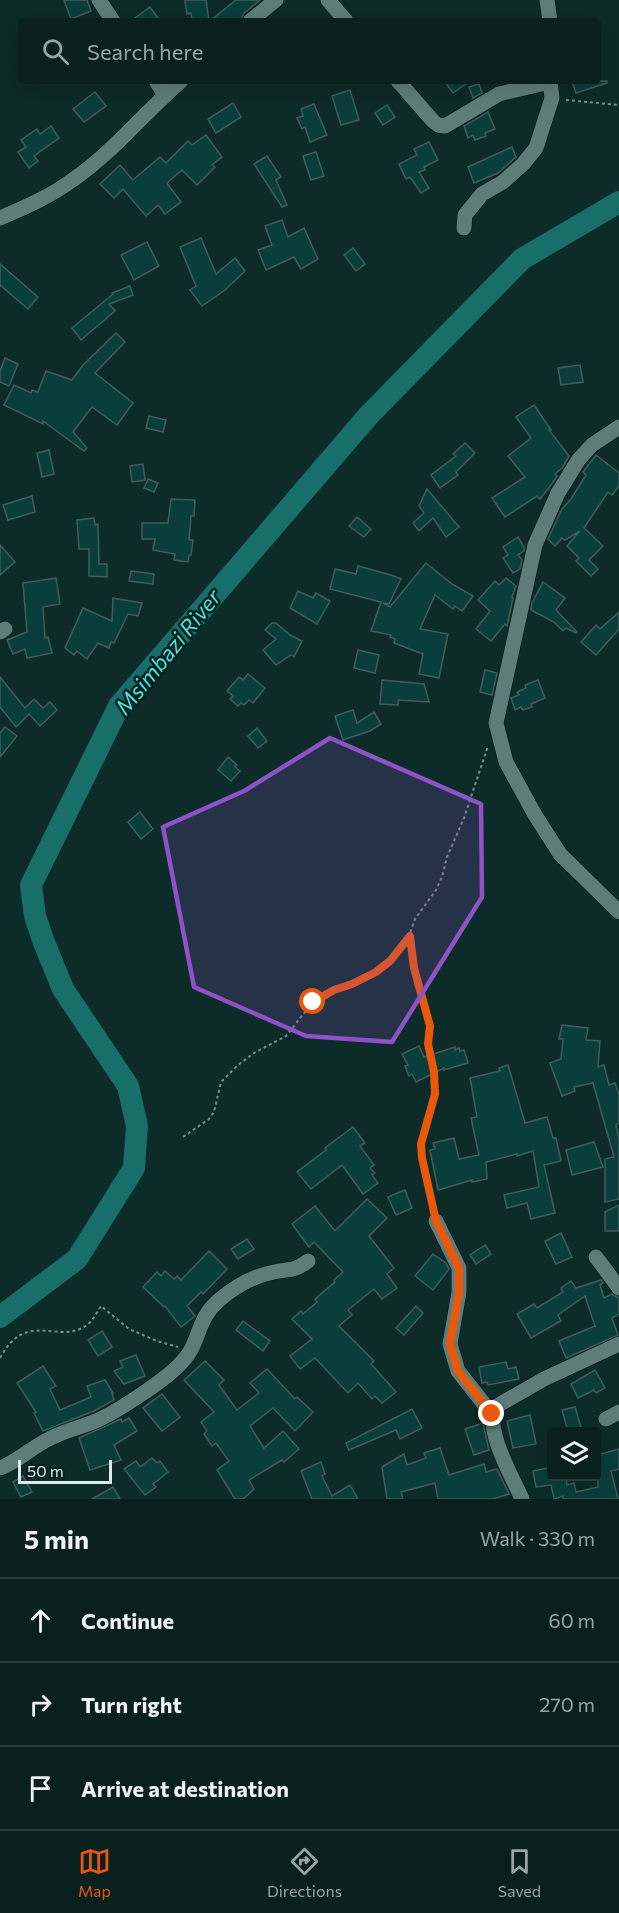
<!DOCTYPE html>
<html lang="en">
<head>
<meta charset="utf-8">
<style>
  :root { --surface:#0a201e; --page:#182d2b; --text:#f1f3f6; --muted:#99a3a4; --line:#2a3e3c; --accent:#ea580c }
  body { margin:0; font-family:Commissioner,sans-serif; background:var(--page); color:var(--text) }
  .controls { position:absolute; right:18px; bottom:18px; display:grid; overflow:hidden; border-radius:6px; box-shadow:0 6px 24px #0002 }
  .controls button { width:54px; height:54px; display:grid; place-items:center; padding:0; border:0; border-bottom:2px solid var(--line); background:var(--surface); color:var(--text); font:30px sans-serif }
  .scale { position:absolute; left:18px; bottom:15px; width:94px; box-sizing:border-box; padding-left:6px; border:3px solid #dbebe9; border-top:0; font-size:16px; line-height:21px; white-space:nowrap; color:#dbebe9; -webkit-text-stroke:4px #03211f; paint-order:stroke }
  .stop { position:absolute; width:18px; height:18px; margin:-14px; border:4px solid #ea580c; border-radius:50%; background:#fff }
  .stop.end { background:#ea580c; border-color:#fff; box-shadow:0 2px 6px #0008 }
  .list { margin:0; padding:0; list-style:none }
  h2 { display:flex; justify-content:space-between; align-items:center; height:78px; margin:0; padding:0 24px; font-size:26px }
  h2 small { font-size:20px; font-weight:400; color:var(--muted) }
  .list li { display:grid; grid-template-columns:39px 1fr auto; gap:18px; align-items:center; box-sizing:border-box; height:84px; padding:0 24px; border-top:2px solid var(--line) }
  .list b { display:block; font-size:22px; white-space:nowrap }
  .list em { font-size:20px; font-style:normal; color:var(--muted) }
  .icon { flex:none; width:33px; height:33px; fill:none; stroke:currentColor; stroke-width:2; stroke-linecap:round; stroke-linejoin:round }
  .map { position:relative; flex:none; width:619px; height:1499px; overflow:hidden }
  .search { position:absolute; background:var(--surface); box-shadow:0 6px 24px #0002; left:18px; right:18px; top:18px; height:66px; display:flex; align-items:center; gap:15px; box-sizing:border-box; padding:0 21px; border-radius:6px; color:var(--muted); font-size:22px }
  .sheet { height:330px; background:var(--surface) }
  nav { display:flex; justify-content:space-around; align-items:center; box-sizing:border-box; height:84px; border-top:2px solid var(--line); background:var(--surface); font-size:16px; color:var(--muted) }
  nav a { display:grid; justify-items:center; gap:3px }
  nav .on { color:var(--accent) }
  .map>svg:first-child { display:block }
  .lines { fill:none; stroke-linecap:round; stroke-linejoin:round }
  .river { stroke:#186e69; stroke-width:22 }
  .building { fill:#0a3e3a; stroke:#405d5b; stroke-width:1.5 }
  .minor-casing { stroke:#001311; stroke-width:16 }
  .path { stroke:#778e8b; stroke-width:2; stroke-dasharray:3 3; stroke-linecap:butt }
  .minor { stroke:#5e7d7a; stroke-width:15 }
  .route { stroke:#ea580c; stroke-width:8 }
  .marked { fill:#8e52c7; fill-opacity:0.2; stroke:#8e52c7; stroke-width:4.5; stroke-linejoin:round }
  .labels { text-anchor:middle; stroke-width:5; stroke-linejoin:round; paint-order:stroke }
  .water-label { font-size:22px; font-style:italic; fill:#4ce6dc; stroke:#03211f }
</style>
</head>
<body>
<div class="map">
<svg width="619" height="1499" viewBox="0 0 619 1499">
  <rect width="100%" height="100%" fill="#0d2b28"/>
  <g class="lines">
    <!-- river -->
    <polyline class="river" points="0,1317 77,1259 134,1168 137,1126 128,1086 63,989 43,940 35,916 31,885 119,706 369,415 522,259 619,202"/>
  </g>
  <!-- building -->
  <g class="building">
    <polygon points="64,0 87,0 91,11 71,19"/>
    <polygon points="185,0 206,0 209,21 192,21 191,13 187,14"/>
    <polygon points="236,0 260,0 244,13 240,21 210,21"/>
    <polygon points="150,7 160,21 131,21"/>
    <polygon points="444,81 470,81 453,93"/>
    <polygon points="572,81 607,81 607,83 576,93"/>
    <polygon points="479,84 482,93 473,98 469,87"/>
    <polygon points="350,90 359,120 341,125 332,96"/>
    <polygon points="95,92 106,106 84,122 73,109"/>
    <polygon points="233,103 241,117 216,133 208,119"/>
    <polygon points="314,104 327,135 310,142 305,127 302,129 297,118 303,116 301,109"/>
    <polygon points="387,105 395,117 383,125 375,113"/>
    <polygon points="488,112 495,129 485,133 486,136 475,140 473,135 468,138 464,126"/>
    <polygon points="51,126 59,138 34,156 38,161 29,168 18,152 26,147 21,140 37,129 40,134"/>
    <polygon points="206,135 222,157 212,165 215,167 197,185 182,170 167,183 181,202 165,214 158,205 146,216 123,189 114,198 100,184 120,165 133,180 160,157 166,163 188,141 192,145"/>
    <polygon points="429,142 438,160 424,167 425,170 419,172 429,188 421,193 410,177 406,179 399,164 417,155 414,149"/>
    <polygon points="512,147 516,157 498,173 474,183 468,167"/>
    <polygon points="316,152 324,176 311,180 303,156"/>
    <polygon points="267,156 281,177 276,180 287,205 282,207 254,164"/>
    <polygon points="282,220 288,237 304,228 318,259 301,269 294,257 266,270 258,250 272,245 265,226"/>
    <polygon points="201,238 216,274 235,258 245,271 225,290 202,306 190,290 196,286 180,247"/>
    <polygon points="147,242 159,266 134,280 121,255"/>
    <polygon points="353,248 365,264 356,271 344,255"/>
    <polygon points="0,264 38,297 28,309 0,285"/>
    <polygon points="130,286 133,295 109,304 115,311 81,340 72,328 113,294 112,293"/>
    <polygon points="116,333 125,342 95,373 133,403 117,425 92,407 73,432 87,448 84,451 43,421 43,424 4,405 14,385 31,393 32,390 38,392 46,371 72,380 83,365"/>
    <polygon points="5,358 18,364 9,386 0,382 0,371"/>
    <polygon points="580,365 583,382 561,385 558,368"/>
    <polygon points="534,405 551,430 549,430 569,456 562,468 555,474 557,476 551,485 540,499 537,496 505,517 492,498 525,477 508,456 531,438 516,417"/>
    <polygon points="149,416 166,420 163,432 146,428"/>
    <polygon points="465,443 475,453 456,472 458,475 440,488 431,475 456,456 453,454"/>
    <polygon points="49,450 54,474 42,477 37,453"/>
    <polygon points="596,455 619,473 619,486 612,495 608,492 584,528 603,546 589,560 598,569 591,576 576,561 579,558 567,546 580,531 565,540 562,538 555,546 548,539 562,509 571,499 586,475 583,472"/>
    <polygon points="143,464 145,480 132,482 130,466"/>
    <polygon points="148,479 158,483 154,492 144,488"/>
    <polygon points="427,489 459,527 446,537 433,518 419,531 413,523 424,513 419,506"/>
    <polygon points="32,496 35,512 8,520 3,505"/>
    <polygon points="171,499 195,500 194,516 191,516 189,540 193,540 191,555 189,555 188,562 174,560 175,554 153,550 155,539 142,539 142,523 168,523"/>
    <polygon points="357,517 371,529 364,537 349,526"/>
    <polygon points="94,518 95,525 98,524 99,564 107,564 107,577 89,576 89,549 79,549 77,520"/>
    <polygon points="518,537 524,547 524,551 518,555 522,560 520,569 513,573 503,558 508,555 503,547"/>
    <polygon points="0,545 15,562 0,575"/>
    <polygon points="426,563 452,584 473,596 462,611 455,606 453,609 435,595 420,629 448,634 439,678 419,674 423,654 394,643 395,639 390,637 391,635 371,631 381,602 330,589 335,569 356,574 358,566 391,575 401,579 389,604 383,603 390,607"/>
    <polygon points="131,571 154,574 153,584 129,581"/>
    <polygon points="56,578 60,604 43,607 45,638 48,637 52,653 27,658 25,649 13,654 7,640 27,632 23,583"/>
    <polygon points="506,578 516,586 512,597 513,598 507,626 505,624 491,641 476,629 490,611 478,600 495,581 499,585"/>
    <polygon points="543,582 565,598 556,610 577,632 576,633 566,628 563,631 554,622 531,610 532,603"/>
    <polygon points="298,591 313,598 316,593 330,601 317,624 290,608"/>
    <polygon points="113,598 142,603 138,616 128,614 114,643 111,642 109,648 98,643 87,659 77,651 74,655 65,648 83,608 112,621"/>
    <polygon points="619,612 619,629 596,655 581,642 596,625 600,629"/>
    <polygon points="272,623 276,623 290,635 302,641 294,657 291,655 276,665 263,650 276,639 265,630"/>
    <polygon points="358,650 379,655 375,673 354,668"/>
    <polygon points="485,670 497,673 492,695 480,692"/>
    <polygon points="248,674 265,688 253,703 249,700 244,705 241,703 238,706 230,699 233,696 227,691 239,677 243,680"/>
    <polygon points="0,677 25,708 34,699 43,708 50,702 57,710 40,726 29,714 16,727 0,707"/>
    <polygon points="382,680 424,684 429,702 398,700 398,705 380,704"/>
    <polygon points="538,680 545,698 531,704 532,707 523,710 521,707 515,710 511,698 519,695 517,692 526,688 525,685"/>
    <polygon points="353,710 357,723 374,712 381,724 370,731 343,740 335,716"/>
    <polygon points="5,727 17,736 0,757 0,733"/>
    <polygon points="257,728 267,741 258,748 248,736"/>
    <polygon points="228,757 237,765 235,767 240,771 231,781 218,770"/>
    <polygon points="140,812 153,829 141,839 128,822"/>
    <polygon points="562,1025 588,1028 586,1040 600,1041 598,1067 604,1065 609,1085 615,1083 619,1095 619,1123 616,1125 619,1140 619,1199 605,1202 605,1159 614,1157 593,1083 574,1087 575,1091 562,1096 550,1063 561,1059 563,1039 559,1039"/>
    <polygon points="419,1046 424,1057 455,1047 455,1050 459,1048 460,1051 464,1050 468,1063 444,1070 444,1068 416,1082 412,1074 409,1076 405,1066 408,1065 402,1054"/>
    <polygon points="508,1065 525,1123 547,1117 553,1138 556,1138 561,1161 544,1165 555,1213 531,1219 527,1203 507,1208 504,1195 539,1187 533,1151 517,1156 517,1154 486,1162 487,1179 472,1182 472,1180 438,1190 430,1150 435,1149 433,1143 454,1138 459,1159 479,1155 471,1118 477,1117 470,1078 500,1071 499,1068"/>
    <polygon points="353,1127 365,1143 360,1146 374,1165 370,1168 375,1173 372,1175 378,1183 363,1194 342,1165 311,1189 297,1172 326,1150 325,1148"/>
    <polygon points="594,1142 603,1167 572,1175 566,1150"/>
    <polygon points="405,1190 412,1208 396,1215 388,1197"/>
    <polygon points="367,1199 387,1218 369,1236 394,1268 387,1274 397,1288 382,1299 374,1289 348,1310 352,1315 339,1326 374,1361 371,1364 396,1392 382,1403 375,1396 372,1399 358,1383 348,1393 315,1358 300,1369 290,1356 312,1339 292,1319 301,1311 303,1314 317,1302 315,1299 335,1282 334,1280 343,1272 314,1242 309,1247 292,1224 315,1206 335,1231"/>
    <polygon points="619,1205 619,1231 605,1231 605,1212"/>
    <polygon points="561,1233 572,1257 556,1264 545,1241"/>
    <polygon points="247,1239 254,1249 238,1259 231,1249"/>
    <polygon points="485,1245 491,1254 476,1264 470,1255"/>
    <polygon points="209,1251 227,1269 203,1294 201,1292 187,1306 195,1316 181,1327 165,1306 164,1307 143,1287 157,1272 161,1276 165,1271 174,1279 177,1276 181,1280"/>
    <polygon points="433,1254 446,1263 449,1269 433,1290 415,1276"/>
    <polygon points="601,1280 603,1283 600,1285 604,1298 612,1294 619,1298 619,1314 612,1318 618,1335 566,1358 559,1341 595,1326 585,1296 558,1315 561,1321 531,1338 517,1314 534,1304 537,1308 563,1292 561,1288 571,1281 576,1288"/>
    <polygon points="416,1306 423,1313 404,1335 396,1328"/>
    <polygon points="243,1321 270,1341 263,1351 236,1330"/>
    <polygon points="102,1331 112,1347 98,1356 88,1340"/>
    <polygon points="136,1355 145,1376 124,1384 114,1371 123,1367 120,1361"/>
    <polygon points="205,1361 224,1380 219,1385 237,1410 259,1393 250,1383 267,1369 295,1399 297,1397 313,1412 295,1431 273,1408 250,1426 264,1448 283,1431 299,1449 284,1462 282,1460 249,1480 254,1489 243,1499 235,1499 217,1470 229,1461 216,1443 212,1446 204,1434 207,1431 201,1422 214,1412 184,1380"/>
    <polygon points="506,1362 508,1369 516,1367 519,1379 488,1385 487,1382 482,1383 479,1367"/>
    <polygon points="43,1366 56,1386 50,1389 60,1410 91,1397 87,1386 105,1380 113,1393 112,1393 114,1400 94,1411 43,1431 34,1413 36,1412 17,1383"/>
    <polygon points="595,1370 605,1388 596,1393 594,1390 578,1398 571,1384"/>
    <polygon points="162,1394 180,1417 162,1431 143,1408"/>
    <polygon points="575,1407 582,1431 568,1431 562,1410"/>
    <polygon points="412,1409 422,1428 400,1439 396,1430 349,1450 346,1443"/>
    <polygon points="530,1415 536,1444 513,1448 507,1421"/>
    <polygon points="129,1418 137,1431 114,1445 121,1460 90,1470 79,1438 121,1419 122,1422"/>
    <polygon points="483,1423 489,1450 474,1455 465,1429"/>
    <polygon points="440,1448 449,1475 484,1464 486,1472 497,1469 509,1494 493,1499 438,1499 435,1483 401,1492 403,1499 387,1499 382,1467 404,1454 407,1465 426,1458 424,1453"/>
    <polygon points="619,1449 619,1469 611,1471 618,1499 563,1499 563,1496 554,1499 551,1485 536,1487 533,1471 552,1467 552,1476 566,1476 567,1485 574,1483 576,1492 598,1487 597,1455"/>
    <polygon points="152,1458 157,1463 160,1461 168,1472 153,1484 156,1487 145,1495 124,1469 136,1461 140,1467"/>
    <polygon points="321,1462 325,1474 322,1476 332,1496 350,1485 358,1499 312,1499 301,1471"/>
    <polygon points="23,1476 32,1492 21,1497 13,1482"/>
    <polygon points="113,1487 120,1499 92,1499"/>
  </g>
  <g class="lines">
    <defs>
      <g id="minor">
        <polyline points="99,0 113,21"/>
        <polyline points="328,0 346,21"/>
        <polyline points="547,0 550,21"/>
        <polyline points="250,21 276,0"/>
        <polyline points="156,81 165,95"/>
        <polyline points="398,81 433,121 438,125 445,126 499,94 550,82"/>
        <path d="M 0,218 C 26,207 51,196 74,179 C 114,151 144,113 181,81"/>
        <polyline points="464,228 465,215 482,194 503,182 523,164 536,148 552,98 550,81"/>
        <polyline points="619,427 592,445 579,459 558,493 535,545 496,723 506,762 535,815 560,854 619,912"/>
        <polyline points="0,632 5,629"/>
        <polyline points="436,1221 459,1268 459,1292 450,1344 458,1371 492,1414"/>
        <polyline points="596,1257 619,1288"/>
        <polyline points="606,1419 619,1412"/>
        <path d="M 0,1468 C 19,1461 33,1446 51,1438 C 66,1430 83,1427 98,1420 C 118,1411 167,1379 181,1363 C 200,1345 196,1320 218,1301 C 234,1287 253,1276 274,1272 C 289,1269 295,1271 308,1261"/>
        <path d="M 522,1499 C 512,1476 485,1431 495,1407 L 544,1379 L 619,1344"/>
      </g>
    </defs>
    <!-- minor casing -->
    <use href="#minor" class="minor-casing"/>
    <!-- path -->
    <g class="path">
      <polyline points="566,100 619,105"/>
      <polyline points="409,936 414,968 430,1026 428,1044 434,1072 435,1094 421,1144 422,1157 433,1209"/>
      <polyline points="183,1137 209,1119 214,1112 221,1082 238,1065 254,1053 286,1036 313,1002 334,990 352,984 376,972 390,961 409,936 415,919 436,890 442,877 447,857 464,818 488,746"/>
      <path d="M 0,1358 C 27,1308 58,1346 87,1325 C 93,1321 97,1312 101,1306 L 129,1329 L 157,1341 L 178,1347"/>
    </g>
    <!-- minor -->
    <use href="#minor" class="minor"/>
  </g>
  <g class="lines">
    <!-- route -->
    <polyline class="route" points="313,1002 334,990 352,984 376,972 390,961 410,936 414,968 430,1026 428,1044 434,1072 435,1094 421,1144 422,1158 436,1221 459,1268 459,1292 450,1344 458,1371 492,1414"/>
  </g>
  <!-- marked area -->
  <path class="marked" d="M 330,738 L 481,804 L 482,897 L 392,1042 L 306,1036 L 194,987 L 163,827 L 244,791 Z"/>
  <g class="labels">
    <!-- water labels -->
    <g class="water-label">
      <text transform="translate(168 652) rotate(-51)" y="8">Msimbazi River</text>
    </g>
  </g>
</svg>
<div class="controls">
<button><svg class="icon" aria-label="layers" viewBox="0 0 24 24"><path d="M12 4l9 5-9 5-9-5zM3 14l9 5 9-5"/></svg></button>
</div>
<div class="scale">50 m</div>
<div class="stop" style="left:313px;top:1002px"></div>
<div class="stop end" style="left:492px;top:1414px"></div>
<div class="search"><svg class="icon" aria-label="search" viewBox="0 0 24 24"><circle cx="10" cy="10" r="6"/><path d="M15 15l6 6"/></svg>Search here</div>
</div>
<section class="sheet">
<h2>5 min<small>Walk · 330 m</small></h2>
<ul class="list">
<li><svg class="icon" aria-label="ahead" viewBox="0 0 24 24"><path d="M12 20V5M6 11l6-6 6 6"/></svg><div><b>Continue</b></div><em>60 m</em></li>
<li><svg class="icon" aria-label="right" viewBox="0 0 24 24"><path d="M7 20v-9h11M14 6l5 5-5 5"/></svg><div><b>Turn right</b></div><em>270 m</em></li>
<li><svg class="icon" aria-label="arrive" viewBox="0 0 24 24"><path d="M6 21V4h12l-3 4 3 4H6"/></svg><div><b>Arrive at destination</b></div></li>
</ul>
</section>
<nav>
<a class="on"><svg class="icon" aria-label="map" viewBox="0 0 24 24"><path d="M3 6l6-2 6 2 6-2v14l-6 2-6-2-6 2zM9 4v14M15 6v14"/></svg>Map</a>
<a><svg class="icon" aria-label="directions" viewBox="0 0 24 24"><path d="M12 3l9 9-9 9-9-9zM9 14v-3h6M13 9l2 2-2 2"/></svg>Directions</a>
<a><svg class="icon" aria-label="saved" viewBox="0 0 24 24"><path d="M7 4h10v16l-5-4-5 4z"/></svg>Saved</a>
</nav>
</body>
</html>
